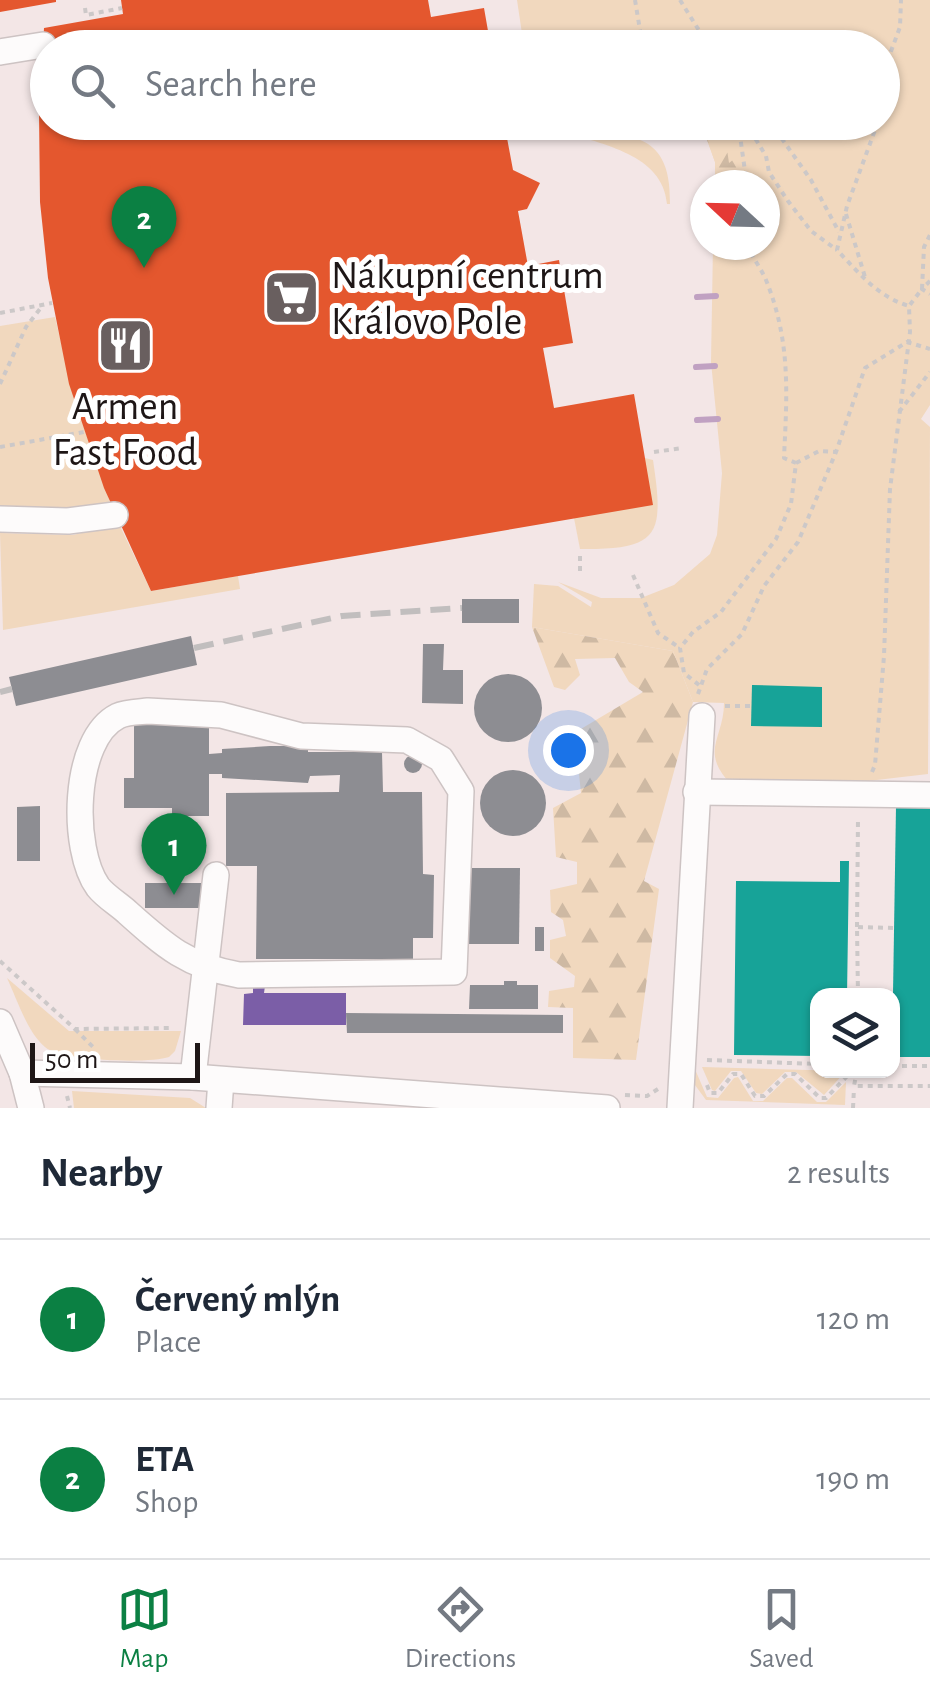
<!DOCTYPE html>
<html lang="en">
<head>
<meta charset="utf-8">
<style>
  :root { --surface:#fff; --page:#f2f2f3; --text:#1f2937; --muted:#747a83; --line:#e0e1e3; --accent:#0b8043 }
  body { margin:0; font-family:"Alegreya Sans",sans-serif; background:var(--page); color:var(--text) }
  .controls { position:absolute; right:30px; bottom:30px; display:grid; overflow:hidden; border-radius:20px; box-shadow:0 2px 8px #0004 }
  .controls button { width:90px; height:90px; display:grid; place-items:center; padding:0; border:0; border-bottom:2px solid var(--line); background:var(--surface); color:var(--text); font:50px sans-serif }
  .compass { position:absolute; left:690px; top:170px; width:90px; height:90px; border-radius:50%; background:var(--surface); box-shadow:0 2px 8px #0004; rotate:292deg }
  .scale { position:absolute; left:30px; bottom:25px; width:170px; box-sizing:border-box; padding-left:10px; border:5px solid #1e1616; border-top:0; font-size:28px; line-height:35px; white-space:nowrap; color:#1e1616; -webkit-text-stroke:8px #fff; paint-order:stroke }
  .you { position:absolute; left:568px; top:750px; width:35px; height:35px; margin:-25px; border:8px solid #fff; border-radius:50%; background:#1a73e8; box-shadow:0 0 0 15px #1a73e833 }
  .badge { display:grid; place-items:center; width:65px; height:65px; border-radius:50%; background:var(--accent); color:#fff; font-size:32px; font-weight:700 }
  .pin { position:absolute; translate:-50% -82px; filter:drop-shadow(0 2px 5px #0008) }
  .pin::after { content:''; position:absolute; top:52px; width:35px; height:30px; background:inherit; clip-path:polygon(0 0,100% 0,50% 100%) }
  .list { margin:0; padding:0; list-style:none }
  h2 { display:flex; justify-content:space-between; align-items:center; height:130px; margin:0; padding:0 40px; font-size:42px }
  h2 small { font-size:32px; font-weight:400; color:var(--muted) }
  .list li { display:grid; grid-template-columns:65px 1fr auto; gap:30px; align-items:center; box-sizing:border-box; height:160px; padding:0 40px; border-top:2px solid var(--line) }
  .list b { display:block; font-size:38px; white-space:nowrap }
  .list p { margin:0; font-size:32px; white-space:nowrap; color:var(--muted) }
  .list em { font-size:32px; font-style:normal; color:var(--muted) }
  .icon { flex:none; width:55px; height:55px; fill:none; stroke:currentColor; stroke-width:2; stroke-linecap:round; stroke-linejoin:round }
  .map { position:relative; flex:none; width:930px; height:1108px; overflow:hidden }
  .search { position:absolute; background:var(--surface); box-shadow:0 2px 8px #0004; left:30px; right:30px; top:30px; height:110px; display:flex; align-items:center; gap:25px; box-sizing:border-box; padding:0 35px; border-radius:55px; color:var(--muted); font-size:38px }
  .sheet { height:450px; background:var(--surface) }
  nav { display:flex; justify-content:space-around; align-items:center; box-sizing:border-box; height:140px; border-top:2px solid var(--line); background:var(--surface); font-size:28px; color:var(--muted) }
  nav a { display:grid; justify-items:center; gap:5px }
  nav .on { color:var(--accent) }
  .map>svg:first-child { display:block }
  .green { fill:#f1d8be }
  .forest { fill:url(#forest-firs) }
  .shops { fill:#e4572e }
  .offices { fill:#7b5ea7 }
  .public { fill:#17a398 }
  .industry { fill:#8d8d92 }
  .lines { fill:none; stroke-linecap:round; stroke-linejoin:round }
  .stream { stroke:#c0a1c2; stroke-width:6 }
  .minor-casing { stroke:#cdc3c3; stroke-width:28 }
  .path { stroke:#ccc8c8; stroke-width:4; stroke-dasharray:5 5; stroke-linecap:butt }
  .minor { stroke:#fdfbfb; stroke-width:25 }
  .rail { stroke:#c1bebe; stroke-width:6; stroke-dasharray:20 10; stroke-linecap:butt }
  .labels { text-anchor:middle; stroke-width:10; stroke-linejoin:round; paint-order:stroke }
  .poi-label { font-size:40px; fill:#1e1616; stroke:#fff; text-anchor:start }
</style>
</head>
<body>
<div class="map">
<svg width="930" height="1108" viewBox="0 0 930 1108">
  <defs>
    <pattern id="forest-firs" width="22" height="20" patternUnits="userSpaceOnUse" patternTransform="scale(2.5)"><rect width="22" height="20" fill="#f1d8be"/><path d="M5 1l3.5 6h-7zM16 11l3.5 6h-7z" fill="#ceb9a3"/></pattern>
  </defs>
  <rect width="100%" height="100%" fill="#f3e6e6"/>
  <!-- green -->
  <g class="green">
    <path d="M 517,0 L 930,0 L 930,405 L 921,419 L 930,427 L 928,774 L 825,786 L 729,782 C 700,750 724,738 724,703 L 693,702 L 673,651 L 532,627 L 534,584 L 558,586 L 591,607 L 592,602 L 558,582 L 601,598 L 641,598 L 674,585 L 710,554 L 717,535 L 722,473 L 711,362 L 713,245 L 765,245 L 765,185 L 715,185 L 715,162 L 701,123 L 882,122 L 882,48 L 524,47 Z"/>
    <path d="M 564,128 C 621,137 672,124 670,204 L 667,204 C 663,154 602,145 563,131 Z"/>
    <polygon points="55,317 75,402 111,505 82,511 0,510 0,326"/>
    <path d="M 645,458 L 653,460 C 664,534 661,550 580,549 L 574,518 Z"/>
    <polygon points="119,524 151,591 238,576 240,589 3,630 0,533 73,535"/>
    <path d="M 7,978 L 69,1031 L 181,1031 L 175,1051 L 169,1057 C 149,1064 60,1061 45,1047 C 27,1032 17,999 7,978 Z"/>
    <polygon points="694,1067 707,1097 718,1098 734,1078 738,1077 753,1101 763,1101 787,1078 792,1078 817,1102 826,1102 846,1082 845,1105 706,1100 692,1081"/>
    <polygon points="702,1067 846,1071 824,1095 796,1072 785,1072 762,1094 756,1093 741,1071 731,1071 715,1091 712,1090"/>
    <polygon points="72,1091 190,1098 206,1108 74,1108"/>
  </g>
  <!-- forest -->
  <g class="forest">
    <polygon points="701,123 723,123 729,163 753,144 759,156 742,170 735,185 715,185 715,162"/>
    <polygon points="532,627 673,651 693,702 644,881 659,889 636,1060 573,1058 573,1008 548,1007 549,991 574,987 575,976 550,958 550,940 566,936 563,920 551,912 550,890 577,884 577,862 556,857 553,808 581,793 579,774 553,771 554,745 643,692 629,682 615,658 575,659 580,675 565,690 554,687"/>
  </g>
  <!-- shops -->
  <g class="shops">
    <polygon points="0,0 56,0 56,2 0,12"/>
    <polygon points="121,0 428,0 431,17 484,8 491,48 48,48 48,122 504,122 513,170 540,183 527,209 518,211 528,266 559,260 573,343 543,348 554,408 634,394 653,505 151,591 104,488 69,384 48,278 40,202 39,112 44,28 123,14"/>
  </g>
  <!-- offices -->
  <polygon class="offices" points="253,986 265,986 264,993 346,993 346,1025 243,1025 244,994 253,993"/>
  <!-- public -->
  <g class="public">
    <polygon points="752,685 822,687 822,727 751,726"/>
    <polygon points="896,807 930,808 930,1057 892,1057"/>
    <polygon points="840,861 849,861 847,996 818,996 818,1056 734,1055 736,881 840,882"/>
  </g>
  <!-- industry -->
  <g class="industry">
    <rect x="462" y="599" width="57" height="24"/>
    <polygon points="191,636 197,665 16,706 9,677"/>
    <polygon points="423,644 444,644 443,670 463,670 463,704 422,703"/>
    <circle cx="508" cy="708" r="34"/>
    <polygon points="134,720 209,721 209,754 222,753 222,749 270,746 308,746 308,752 382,752 383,792 422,792 423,874 434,875 433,938 413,938 413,959 256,959 257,866 226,866 226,793 339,792 340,775 310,776 308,783 222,778 222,774 209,774 209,816 172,816 172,808 124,808 124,778 134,778"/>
    <circle cx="413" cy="764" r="9"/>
    <circle cx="513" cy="803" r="33"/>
    <polygon points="40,806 40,861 17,861 17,807"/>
    <polygon points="466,868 520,868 519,944 466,944"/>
    <rect x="145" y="883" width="57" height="25"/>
    <rect x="535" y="927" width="9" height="24"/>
    <polygon points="504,981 517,981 517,985 538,985 538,1009 469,1009 470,985 504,985"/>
    <polygon points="346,1013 563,1015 563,1033 347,1033"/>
  </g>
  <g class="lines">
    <!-- stream -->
    <g class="stream">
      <polyline points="698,228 705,228"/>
      <polyline points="697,297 716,296"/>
      <polyline points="696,367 715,366"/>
      <polyline points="697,420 718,419"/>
    </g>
    <defs>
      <g id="minor">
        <polyline points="0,52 43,45"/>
        <polyline points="0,519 68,521 115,515"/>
        <path d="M 148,711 L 221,715 L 301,736 L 407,740 L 441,759 L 461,791 L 454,972 L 239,975 C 187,966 165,946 127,912 C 118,904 105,896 98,887 C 71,850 72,739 118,716 C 126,712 139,712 148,711 Z"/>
        <polyline points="696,792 930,795"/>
        <polyline points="0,1022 22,1073 31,1108"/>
        <polyline points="22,1073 193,1077 607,1108"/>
        <polyline points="193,1077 216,875"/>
        <polyline points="219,1108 221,1080"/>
        <polyline points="680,1108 702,716"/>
      </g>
    </defs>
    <!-- minor casing -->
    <use href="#minor" class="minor-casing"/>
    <!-- path -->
    <g class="path">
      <polyline points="635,0 643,48"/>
      <polyline points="680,0 710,48"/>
      <polyline points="85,8 86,15 122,8"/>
      <polyline points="882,109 890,93 887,62 900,27 901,0"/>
      <polyline points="738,122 747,185"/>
      <polyline points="745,122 766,156 769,172 788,201 811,231 837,250"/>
      <polyline points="770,122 811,180 839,232"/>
      <path d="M 878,122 L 847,206 L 837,250 C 859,273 878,297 909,306"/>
      <polyline points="846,214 865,277"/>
      <polyline points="930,281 922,289 930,294"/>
      <polyline points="0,313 52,303"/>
      <polyline points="0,384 26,327 43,305"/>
      <polyline points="899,412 930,372"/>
      <polyline points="0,447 84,432"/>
      <polyline points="654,452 683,448"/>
      <polyline points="796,463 819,451 836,452"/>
      <polyline points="580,571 580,552"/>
      <polyline points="633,575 658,633 680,648"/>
      <path d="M 699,685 L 684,673 L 680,648 L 693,632 L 721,612 L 776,539 L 791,504 L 796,463 L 784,458 C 787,393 791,342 766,280 C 761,268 752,258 748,245"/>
      <polyline points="698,694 707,669 742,634 764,586 798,542 836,452 865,368 907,342 930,349"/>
      <polyline points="725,706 752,706"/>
      <polyline points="872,772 875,765 884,656 890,489 910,332 909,306 922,289 924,247 930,235"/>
      <polyline points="857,927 858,818"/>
      <polyline points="0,961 75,1029 173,1028"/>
      <polyline points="858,996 857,927 893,928"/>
      <polyline points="75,1029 96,1050"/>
      <polyline points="707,1060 818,1064"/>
      <polyline points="892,1066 930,1066"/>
      <polyline points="857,1070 854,1086 930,1086"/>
      <polyline points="707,1085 710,1093 718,1093 733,1074 741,1074 755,1096 764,1096 787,1074 795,1074 820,1098 826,1098 853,1070"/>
      <polyline points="625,1095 647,1096 658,1089"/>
      <polyline points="67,1096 70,1108"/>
      <polyline points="853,1108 854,1088"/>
    </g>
    <!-- minor -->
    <use href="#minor" class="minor"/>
    <!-- rail -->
    <g class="rail">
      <polyline points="194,648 342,616 462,608"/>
      <polyline points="0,692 12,689"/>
    </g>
  </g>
  <!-- icons -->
  <defs>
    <symbol id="supermarket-square" viewBox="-11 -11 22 22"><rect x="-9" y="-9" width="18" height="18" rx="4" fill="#695f5f" stroke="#fff"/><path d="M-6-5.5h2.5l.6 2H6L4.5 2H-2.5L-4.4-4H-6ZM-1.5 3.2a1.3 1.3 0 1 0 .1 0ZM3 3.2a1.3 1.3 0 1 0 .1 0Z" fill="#fff"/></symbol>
    <symbol id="restaurant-square" viewBox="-11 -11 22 22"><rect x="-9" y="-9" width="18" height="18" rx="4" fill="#695f5f" stroke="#fff"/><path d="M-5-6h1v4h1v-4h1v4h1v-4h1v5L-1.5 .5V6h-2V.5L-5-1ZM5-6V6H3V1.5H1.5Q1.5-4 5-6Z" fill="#fff"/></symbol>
  </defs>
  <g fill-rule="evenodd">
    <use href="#supermarket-square" x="260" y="266" width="63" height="63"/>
    <use href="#restaurant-square" x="94" y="314" width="63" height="63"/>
  </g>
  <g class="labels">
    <!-- poi labels -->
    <g class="poi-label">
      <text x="331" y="288">Nákupní centrum<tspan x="331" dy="46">Královo Pole</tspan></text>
      <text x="125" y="419" text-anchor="middle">Armen<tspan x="125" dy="46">Fast Food</tspan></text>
    </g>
  </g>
</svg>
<div class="controls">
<button><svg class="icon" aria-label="layers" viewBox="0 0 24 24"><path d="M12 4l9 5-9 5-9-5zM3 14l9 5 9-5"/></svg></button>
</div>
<svg class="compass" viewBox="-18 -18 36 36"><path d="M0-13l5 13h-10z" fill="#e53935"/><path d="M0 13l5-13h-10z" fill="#747a83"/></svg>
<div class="scale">50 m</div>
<div class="you"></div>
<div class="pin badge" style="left:174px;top:895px">1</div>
<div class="pin badge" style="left:144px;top:268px">2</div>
<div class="search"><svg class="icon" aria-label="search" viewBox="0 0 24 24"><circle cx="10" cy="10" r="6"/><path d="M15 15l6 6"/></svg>Search here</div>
</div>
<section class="sheet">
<h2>Nearby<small>2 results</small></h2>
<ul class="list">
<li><span class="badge">1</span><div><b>Červený mlýn</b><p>Place</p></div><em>120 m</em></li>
<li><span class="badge">2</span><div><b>ETA</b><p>Shop</p></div><em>190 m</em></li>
</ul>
</section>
<nav>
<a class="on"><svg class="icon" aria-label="map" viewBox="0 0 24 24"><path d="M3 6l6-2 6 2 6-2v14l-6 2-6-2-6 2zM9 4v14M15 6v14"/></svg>Map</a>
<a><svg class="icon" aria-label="directions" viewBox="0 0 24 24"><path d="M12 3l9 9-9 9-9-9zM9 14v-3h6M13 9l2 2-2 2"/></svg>Directions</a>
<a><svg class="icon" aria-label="saved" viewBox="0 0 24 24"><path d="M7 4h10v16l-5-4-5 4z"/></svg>Saved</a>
</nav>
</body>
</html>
